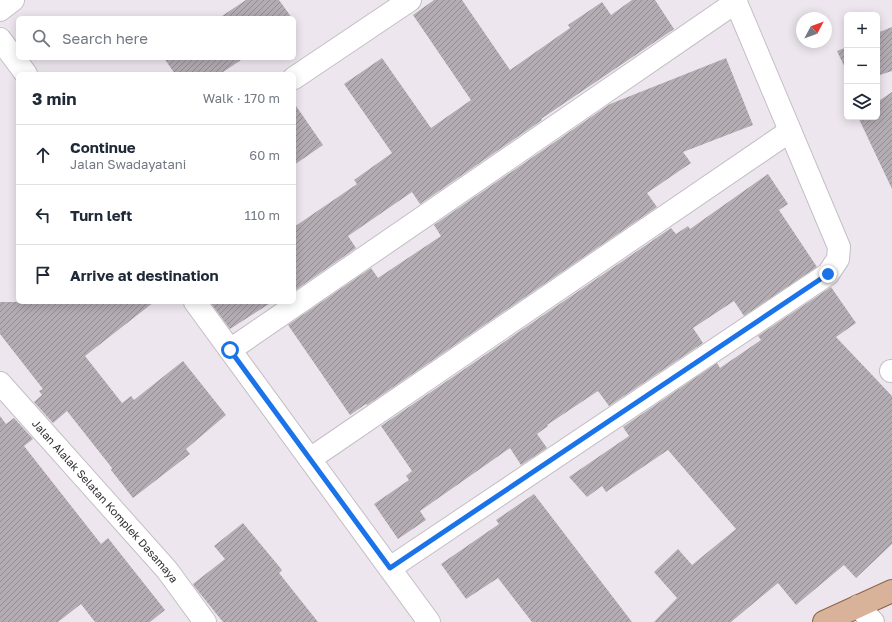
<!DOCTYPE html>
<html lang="en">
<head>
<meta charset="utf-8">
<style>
  :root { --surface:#fff; --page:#f6f6f7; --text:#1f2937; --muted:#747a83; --line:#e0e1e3 }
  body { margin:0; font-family:"Golos Text",sans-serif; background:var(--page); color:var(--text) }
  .controls { position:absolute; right:12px; top:12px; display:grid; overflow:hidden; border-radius:6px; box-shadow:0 2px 10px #0003 }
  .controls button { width:36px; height:36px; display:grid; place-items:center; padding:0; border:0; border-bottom:1px solid var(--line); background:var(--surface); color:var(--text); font:20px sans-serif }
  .compass { position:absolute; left:796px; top:12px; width:36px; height:36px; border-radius:50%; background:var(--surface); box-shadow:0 2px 10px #0003; rotate:49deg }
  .stop { position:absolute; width:12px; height:12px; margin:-9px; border:3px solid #1a73e8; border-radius:50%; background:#fff }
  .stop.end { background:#1a73e8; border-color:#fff; box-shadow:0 1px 4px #0008 }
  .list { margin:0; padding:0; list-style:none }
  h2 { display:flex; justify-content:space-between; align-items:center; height:52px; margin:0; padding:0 16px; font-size:17px }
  h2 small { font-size:13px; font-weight:400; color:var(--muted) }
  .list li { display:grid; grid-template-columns:26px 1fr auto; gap:12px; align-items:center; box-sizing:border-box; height:60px; padding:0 16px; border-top:1px solid var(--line) }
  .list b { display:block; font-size:15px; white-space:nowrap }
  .list p { margin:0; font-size:13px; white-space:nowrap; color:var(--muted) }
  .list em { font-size:13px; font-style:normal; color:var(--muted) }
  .icon { flex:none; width:22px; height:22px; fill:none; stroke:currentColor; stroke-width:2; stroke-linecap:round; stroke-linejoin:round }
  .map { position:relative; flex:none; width:892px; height:622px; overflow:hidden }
  .search { position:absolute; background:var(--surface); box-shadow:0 2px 10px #0003; left:16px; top:16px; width:280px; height:44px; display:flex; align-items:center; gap:10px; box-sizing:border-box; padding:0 14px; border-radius:6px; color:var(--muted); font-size:15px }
  .panel { position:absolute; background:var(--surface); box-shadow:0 2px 10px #0003; left:16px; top:72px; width:280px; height:232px; border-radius:6px }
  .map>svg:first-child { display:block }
  .building { fill:url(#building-hatch) }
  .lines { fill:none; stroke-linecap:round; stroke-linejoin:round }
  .minor-casing { stroke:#c4bec5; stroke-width:24 }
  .major-casing { stroke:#8d6448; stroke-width:24 }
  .minor { stroke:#fff; stroke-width:22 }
  .major { stroke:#d8b399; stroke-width:22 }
  .route { stroke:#1a73e8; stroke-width:5 }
  .labels { text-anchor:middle; stroke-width:3.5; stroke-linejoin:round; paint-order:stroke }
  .street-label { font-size:11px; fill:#312e31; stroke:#ede6ee }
</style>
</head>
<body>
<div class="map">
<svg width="892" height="622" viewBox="0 0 892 622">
  <defs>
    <pattern id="building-hatch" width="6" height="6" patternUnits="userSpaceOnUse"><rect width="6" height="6" fill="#b3adb3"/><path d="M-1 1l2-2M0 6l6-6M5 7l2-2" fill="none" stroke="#928d92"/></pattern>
  </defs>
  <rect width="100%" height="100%" fill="#ede6ee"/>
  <!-- building -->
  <g class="building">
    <polygon points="246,0 279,0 292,18 219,18"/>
    <polygon points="434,0 462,0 510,70 570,28 568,25 602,2 611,15 632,0 655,0 674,29 541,119 542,120 420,204 412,192 348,236 356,248 294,291 294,227 357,184 354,180 392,153 344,84 382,58 431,128 471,100 413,15"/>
    <polygon points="892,27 892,71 877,76 877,33"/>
    <polygon points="847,47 847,72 837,51"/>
    <polygon points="164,58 244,58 220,74 175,74"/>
    <polygon points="726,58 753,125 683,152 691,163 647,193 657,207 367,405 366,404 350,415 288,325 371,268 378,278 441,236 434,225 610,104"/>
    <polygon points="892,92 892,189 858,117 877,117 877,102"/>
    <polygon points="294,103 323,145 294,165"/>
    <polygon points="768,174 788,204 779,210 817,267 744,316 734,301 693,328 703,343 609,406 598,391 547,425 548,426 537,434 547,448 521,465 510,448 420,511 426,520 398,539 374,504 409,480 406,476 412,471 381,426 671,228 676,234 688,226 690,229"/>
    <polygon points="831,287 856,323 836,337 892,396 892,544 856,578 844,565 796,605 778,583 731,622 654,622 677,598 654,572 678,549 692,565 736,529 668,450 606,492 602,486 587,497 569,477 629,436 623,427 717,363 720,368 761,340 758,336"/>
    <polygon points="0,302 154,302 85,356 122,403 131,396 134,400 183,361 226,415 186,449 190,454 133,498 111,470 112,468 67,411 53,423 34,402 42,395 39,391 43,389 0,334"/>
    <polygon points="210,302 272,302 230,329"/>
    <polygon points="0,416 6,424 14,418 33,439 24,446 101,544 108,538 165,610 150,622 95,622 81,604 58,622 0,622"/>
    <polygon points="534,494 632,622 532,622 498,578 466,599 441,564 499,524 496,520"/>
    <polygon points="243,523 282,570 279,573 318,622 223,622 194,586 193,584 225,559 214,546"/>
  </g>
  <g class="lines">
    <defs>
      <g id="minor">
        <polyline points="0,10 13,0"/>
        <polyline points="0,39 26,74"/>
        <polyline points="294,78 410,0"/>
        <polyline points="195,302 429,622"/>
        <polyline points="230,350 736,2"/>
        <polyline points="891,371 892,371"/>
        <path id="s1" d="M 0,383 L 167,570 L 205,622"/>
        <polyline points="310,459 790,131"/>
        <polyline points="390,568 828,274 838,259 839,247 735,0"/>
        <polyline points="858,606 873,622"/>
      </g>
      <polyline id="major" points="824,622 892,591"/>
    </defs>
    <!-- minor casing -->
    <use href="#minor" class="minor-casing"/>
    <!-- major casing -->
    <use href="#major" class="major-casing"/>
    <!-- minor -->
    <use href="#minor" class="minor"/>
    <!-- major -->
    <use href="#major" class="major"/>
  </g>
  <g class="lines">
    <!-- route -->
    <polyline class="route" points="230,350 390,568 828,274"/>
  </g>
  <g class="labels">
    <!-- street labels -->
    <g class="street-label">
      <text dy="4" stroke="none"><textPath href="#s1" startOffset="158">Jalan Alalak Selatan Komplek Dasamaya</textPath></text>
    </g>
  </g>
</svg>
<div class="controls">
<button>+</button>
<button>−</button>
<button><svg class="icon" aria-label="layers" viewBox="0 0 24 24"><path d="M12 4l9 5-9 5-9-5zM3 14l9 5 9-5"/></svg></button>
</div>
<svg class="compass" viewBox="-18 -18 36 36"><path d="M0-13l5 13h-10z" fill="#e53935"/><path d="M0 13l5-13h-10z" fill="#747a83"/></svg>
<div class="stop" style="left:230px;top:350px"></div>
<div class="stop end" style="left:828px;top:274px"></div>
<div class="search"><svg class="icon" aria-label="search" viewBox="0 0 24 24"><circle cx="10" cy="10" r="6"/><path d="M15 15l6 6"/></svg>Search here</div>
<section class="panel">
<h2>3 min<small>Walk · 170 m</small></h2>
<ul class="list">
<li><svg class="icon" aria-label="ahead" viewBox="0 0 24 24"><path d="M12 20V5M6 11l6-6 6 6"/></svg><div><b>Continue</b><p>Jalan Swadayatani</p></div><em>60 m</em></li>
<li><svg class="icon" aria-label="left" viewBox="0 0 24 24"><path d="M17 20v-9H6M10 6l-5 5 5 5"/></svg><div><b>Turn left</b></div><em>110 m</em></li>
<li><svg class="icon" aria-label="arrive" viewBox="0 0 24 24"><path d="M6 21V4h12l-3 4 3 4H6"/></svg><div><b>Arrive at destination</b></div></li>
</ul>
</section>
</div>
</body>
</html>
